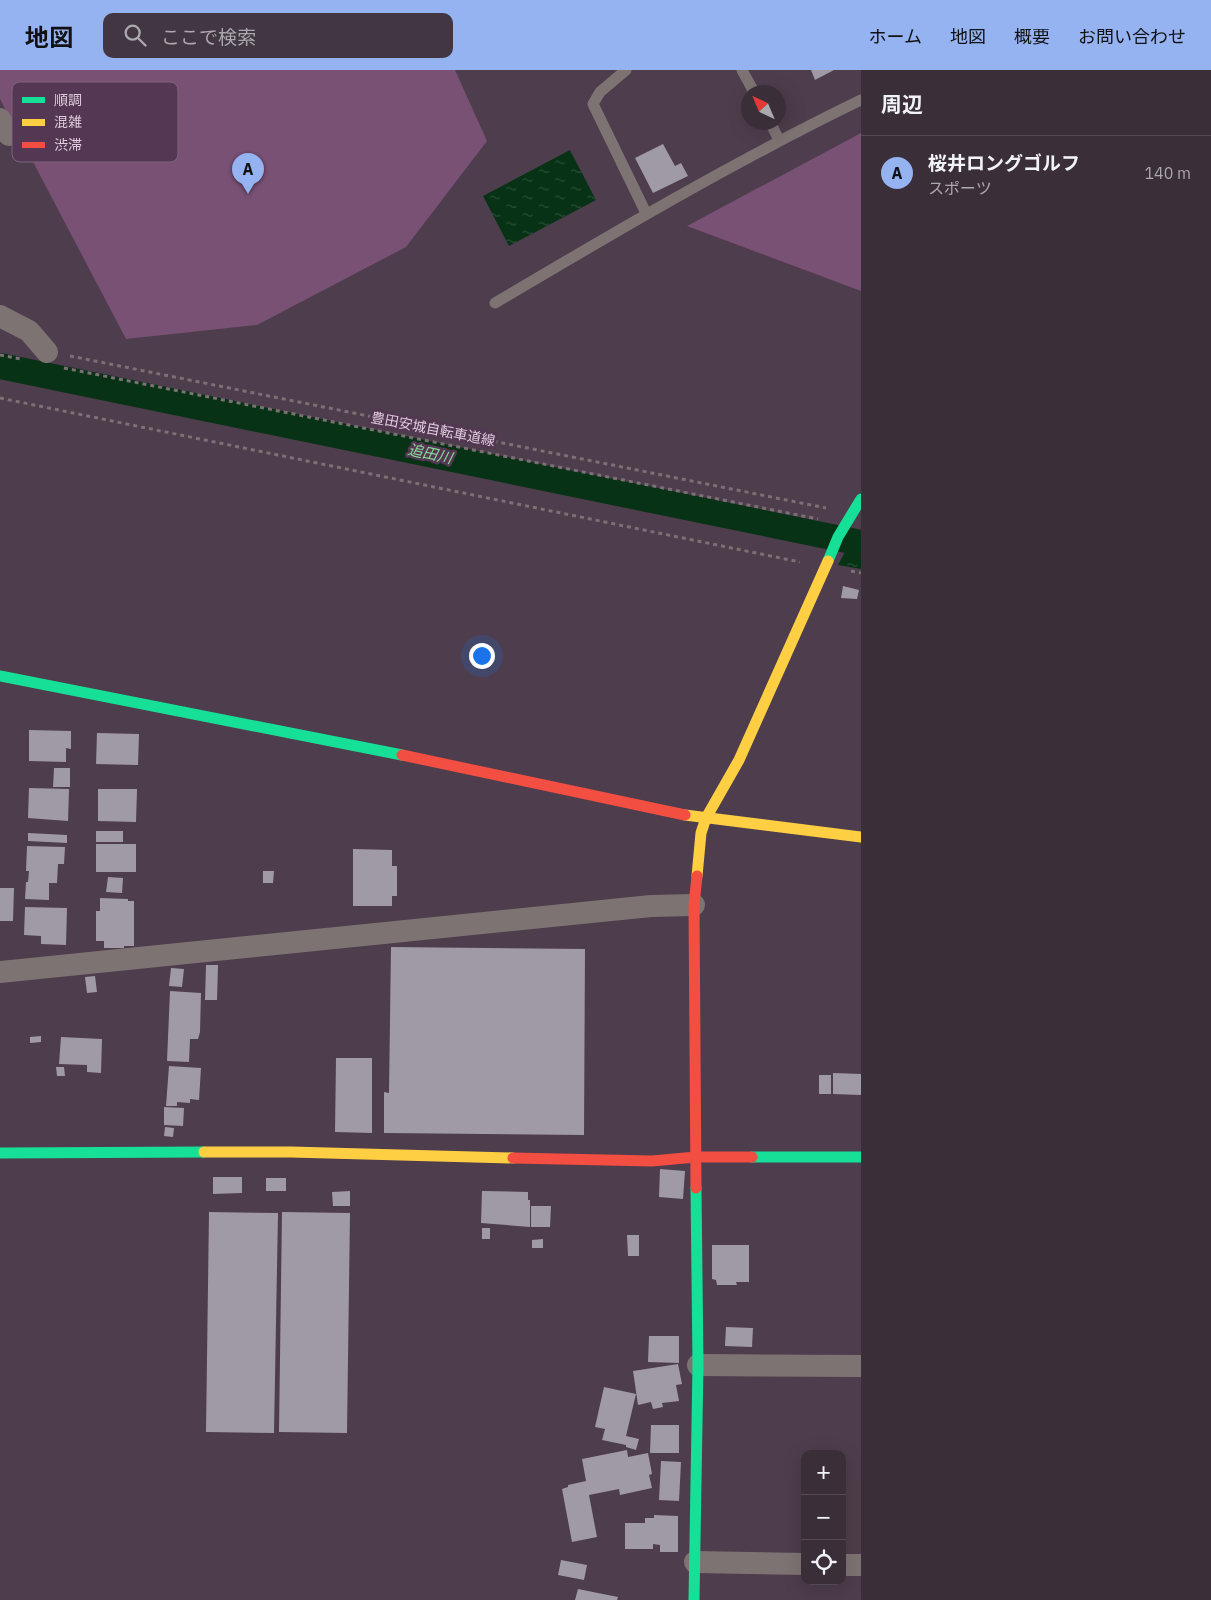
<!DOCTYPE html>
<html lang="ja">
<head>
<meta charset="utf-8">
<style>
  :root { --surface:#3a2e39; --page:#413641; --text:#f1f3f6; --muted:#aba8ae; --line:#544a53; --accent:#95b2f1 }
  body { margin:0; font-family:"IBM Plex Sans","Noto Sans JP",sans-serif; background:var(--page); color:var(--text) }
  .controls { position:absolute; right:15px; bottom:15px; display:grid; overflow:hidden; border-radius:10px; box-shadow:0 5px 20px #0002 }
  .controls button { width:45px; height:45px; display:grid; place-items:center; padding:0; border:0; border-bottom:1px solid var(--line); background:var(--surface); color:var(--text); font:25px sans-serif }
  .compass { position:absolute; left:741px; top:15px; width:45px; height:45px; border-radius:50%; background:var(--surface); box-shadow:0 5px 20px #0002; rotate:316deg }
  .you { position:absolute; left:481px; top:585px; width:18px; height:18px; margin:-12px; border:4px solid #fff; border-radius:50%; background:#1a73e8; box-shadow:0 0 0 8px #1a73e833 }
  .badge { display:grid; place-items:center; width:32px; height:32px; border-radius:50%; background:var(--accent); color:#111; font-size:16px; font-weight:700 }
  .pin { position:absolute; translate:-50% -41px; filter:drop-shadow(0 1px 2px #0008) }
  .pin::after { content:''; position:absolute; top:26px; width:18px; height:15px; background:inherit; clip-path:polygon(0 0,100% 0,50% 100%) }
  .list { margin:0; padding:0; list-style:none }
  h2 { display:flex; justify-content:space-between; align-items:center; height:65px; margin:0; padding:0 20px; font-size:21px }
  h2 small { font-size:16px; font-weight:400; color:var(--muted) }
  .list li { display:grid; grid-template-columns:32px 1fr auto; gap:15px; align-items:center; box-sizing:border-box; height:75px; padding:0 20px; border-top:1px solid var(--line) }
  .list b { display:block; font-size:19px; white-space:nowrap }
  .list p { margin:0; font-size:16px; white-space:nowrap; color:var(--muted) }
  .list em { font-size:16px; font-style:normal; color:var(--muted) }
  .icon { flex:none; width:28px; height:28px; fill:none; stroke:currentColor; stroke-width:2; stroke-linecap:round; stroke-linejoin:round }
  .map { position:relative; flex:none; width:861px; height:1530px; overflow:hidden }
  header { display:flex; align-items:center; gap:30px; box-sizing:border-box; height:70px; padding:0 25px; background:var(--accent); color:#111 }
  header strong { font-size:24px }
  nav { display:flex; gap:28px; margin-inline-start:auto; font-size:18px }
  .search { width:350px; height:45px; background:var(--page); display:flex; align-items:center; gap:12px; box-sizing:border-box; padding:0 18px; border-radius:10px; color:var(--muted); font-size:19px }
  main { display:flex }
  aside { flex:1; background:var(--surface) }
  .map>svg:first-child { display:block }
  .green { fill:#785174 }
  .water { fill:url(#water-ripples) }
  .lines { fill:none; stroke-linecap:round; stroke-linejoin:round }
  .canal { stroke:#073215; stroke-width:26 }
  .building { fill:#a09aa6 }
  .path { stroke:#7b7074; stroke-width:3; stroke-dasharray:4 4; stroke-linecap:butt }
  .lane { stroke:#7e7373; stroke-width:11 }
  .street { stroke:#7e7373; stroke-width:22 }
  .fast { stroke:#16e098; stroke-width:11 }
  .slow { stroke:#ffcf43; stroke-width:11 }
  .jam { stroke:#f24e42; stroke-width:11 }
  .labels { text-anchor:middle; stroke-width:5; stroke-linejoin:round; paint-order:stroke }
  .street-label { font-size:14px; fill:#dfcddd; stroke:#543752 }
  .water-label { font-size:15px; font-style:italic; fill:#86dc98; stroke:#543752 }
  .key { fill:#543752; stroke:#7e647c; stroke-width:1 }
  .key-label { font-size:14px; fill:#dfcddd }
</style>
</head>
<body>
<header>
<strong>地図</strong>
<div class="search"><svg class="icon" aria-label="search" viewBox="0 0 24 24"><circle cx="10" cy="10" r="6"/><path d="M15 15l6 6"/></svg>ここで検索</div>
<nav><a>ホーム</a><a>地図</a><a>概要</a><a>お問い合わせ</a></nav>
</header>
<main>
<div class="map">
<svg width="861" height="1530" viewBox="0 0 861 1530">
  <defs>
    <pattern id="water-ripples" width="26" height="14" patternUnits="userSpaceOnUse" patternTransform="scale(1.25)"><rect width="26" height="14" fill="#073215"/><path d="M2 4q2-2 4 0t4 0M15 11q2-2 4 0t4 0" fill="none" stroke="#2b4e37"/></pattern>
  </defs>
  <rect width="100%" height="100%" fill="#4e3d4c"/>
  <!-- green -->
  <g class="green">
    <polygon points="0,0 455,0 487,71 406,177 257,255 126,269 0,29"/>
    <polygon points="861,63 861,221 687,156"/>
  </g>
  <!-- water -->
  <g class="water">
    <polygon points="570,80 596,130 509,176 483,126"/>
    <polygon points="854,465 861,466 861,499 838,495"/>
  </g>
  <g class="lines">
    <!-- canal -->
    <polyline class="canal" points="0,296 861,473"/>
  </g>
  <!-- building -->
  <g class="building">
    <polygon points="811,0 834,0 815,10"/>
    <polygon points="663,74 675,96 681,93 688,106 653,123 635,88"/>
    <polygon points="843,516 859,520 857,529 841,528"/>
    <polygon points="29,660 71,661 71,679 66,678 66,692 29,691"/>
    <polygon points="97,663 139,664 138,695 96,694"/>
    <polygon points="54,698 70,698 70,717 53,717"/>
    <polygon points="29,718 69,719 68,751 28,748"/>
    <polygon points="98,719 137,719 136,752 98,751"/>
    <rect x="96" y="761" width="27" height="11"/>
    <polygon points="28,763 67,765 67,773 28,771"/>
    <rect x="96" y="774" width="40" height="28"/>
    <polygon points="27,776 65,777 64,794 58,794 57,813 49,813 49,830 25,829 26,812 28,812 29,801 26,801"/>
    <polygon points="353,779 392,780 392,796 397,796 397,826 392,826 392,836 353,836"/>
    <polygon points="263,801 274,801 273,813 263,813"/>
    <polygon points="108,807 123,808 122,823 106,822"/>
    <polygon points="0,818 14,818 13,851 0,851"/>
    <polygon points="100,828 128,829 128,831 134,831 134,876 124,876 124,878 104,878 104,871 96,871 96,841 100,841"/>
    <polygon points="25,837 67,838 66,875 41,874 41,866 24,865"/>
    <polygon points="391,877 585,879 584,1065 384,1063 384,1022 389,1023"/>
    <polygon points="206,895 218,895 217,930 205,930"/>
    <polygon points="171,898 184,899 182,917 169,916"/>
    <polygon points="95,906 97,922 87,923 85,907"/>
    <polygon points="170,921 201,923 200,962 198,969 190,969 189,992 167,991"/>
    <polygon points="41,966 41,972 30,973 30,967"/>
    <polygon points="61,967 102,969 101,1003 87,1002 87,995 59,994"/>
    <polygon points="336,988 372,988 372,1063 335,1062"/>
    <polygon points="169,996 201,998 199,1030 190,1029 190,1033 177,1032 177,1036 166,1036"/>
    <polygon points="56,997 64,997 65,1006 57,1006"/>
    <polygon points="833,1003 861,1004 861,1025 833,1024"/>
    <rect x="819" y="1005" width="12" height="19"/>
    <polygon points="164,1037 184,1038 183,1056 164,1055"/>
    <polygon points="165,1057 174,1058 173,1067 164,1066"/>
    <polygon points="660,1099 685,1101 683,1129 659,1127"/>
    <polygon points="213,1107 242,1107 242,1123 213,1124"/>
    <rect x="266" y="1108" width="20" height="13"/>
    <polygon points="350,1121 350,1136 333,1136 332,1122"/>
    <polygon points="482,1121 528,1122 528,1130 530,1130 530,1157 481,1153"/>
    <polygon points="531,1136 551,1136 550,1157 531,1157"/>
    <polygon points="209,1142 278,1143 274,1363 206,1362"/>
    <polygon points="282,1142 350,1143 347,1363 279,1362"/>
    <rect x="482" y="1158" width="8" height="11"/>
    <polygon points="627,1165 639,1165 639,1186 628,1186"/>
    <polygon points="543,1169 543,1178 532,1178 532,1170"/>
    <polygon points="712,1175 749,1175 749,1212 736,1212 737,1215 717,1215 716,1210 712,1209"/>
    <polygon points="726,1257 753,1258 752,1277 725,1276"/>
    <polygon points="649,1266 679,1266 679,1293 648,1292"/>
    <polygon points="678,1294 682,1314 676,1315 679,1331 662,1333 663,1337 653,1339 651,1332 638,1335 633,1301"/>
    <polygon points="604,1317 636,1324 626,1366 639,1369 636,1380 626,1377 626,1375 602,1370 605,1359 595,1357"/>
    <polygon points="651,1355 679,1355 679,1383 650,1383"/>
    <polygon points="627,1380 628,1387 648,1383 652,1404 649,1405 652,1418 620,1425 619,1419 589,1425 597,1467 572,1472 562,1419 568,1417 568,1415 586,1411 582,1389"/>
    <polygon points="661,1391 681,1392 679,1431 659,1430"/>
    <polygon points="654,1445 678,1446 678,1482 660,1482 660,1475 653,1474 653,1479 625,1479 625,1453 645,1453 645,1448 654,1448"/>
    <polygon points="561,1490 587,1495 584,1510 558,1505"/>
    <polygon points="578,1519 618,1527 617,1530 575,1530"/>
  </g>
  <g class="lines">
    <!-- path -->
    <g class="path">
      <polyline points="0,285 21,289"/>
      <polyline points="70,286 826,438"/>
      <polyline points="64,298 818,449"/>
      <polyline points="0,328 800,492"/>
      <polyline points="851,501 861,503"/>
    </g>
    <!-- lane -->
    <g class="lane">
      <polyline points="626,0 600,22 593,34 646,143"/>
      <polyline points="742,0 754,22"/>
      <polyline points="770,52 779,70"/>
      <path d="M 495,233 C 615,162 735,91 861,30"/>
    </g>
    <!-- street -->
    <g class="street">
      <polyline points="0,49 9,65"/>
      <polyline points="0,246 29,261 47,282"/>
      <polyline points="0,902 651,836 694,835"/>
      <polyline points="698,1295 861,1296"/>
      <polyline points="695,1492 805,1494"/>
      <polyline points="842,1495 861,1495"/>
    </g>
    <!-- fast -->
    <g class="fast">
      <polyline points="828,491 838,467 861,429"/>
      <polyline points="0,606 402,685"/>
      <polyline points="0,1083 204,1082"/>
      <polyline points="752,1087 861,1087"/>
      <polyline points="694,1530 698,1295 696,1118"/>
    </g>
    <!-- slow -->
    <g class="slow">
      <polyline points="685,745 861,767"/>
      <polyline points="697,806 701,763 706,748 739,690 828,491"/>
      <polyline points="204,1082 291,1082 513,1088"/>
    </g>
    <!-- jam -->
    <g class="jam">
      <polyline points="402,685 685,745"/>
      <polyline points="513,1088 652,1091 696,1087 752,1087"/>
      <polyline points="696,1118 694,835 697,806"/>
    </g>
  </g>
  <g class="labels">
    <!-- street labels -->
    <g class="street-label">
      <text transform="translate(433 359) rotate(11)" y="5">豊田安城自転車道線</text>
    </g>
    <!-- water labels -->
    <g class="water-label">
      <text transform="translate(430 384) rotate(12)" y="5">追田川</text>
    </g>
  </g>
  <!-- legend -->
  <rect x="12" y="12" width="166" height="80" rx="8" class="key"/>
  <rect x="22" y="27" width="23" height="6" fill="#16e098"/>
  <rect x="22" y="49" width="23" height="7" fill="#ffcf43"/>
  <rect x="22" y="72" width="23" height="6" fill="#f24e42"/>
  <g class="key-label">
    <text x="54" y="35">順調</text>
    <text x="54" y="57">混雑</text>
    <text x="54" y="80">渋滞</text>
  </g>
</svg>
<div class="controls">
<button>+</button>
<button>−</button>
<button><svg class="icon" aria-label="locate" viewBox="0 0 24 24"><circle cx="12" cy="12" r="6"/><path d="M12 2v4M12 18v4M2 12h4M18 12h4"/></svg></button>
</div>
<svg class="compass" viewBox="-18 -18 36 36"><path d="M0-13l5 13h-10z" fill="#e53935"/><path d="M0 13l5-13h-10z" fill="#aba8ae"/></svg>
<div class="you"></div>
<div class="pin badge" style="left:248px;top:124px">A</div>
</div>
<aside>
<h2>周辺<small></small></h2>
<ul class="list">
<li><span class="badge">A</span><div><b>桜井ロングゴルフ</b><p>スポーツ</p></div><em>140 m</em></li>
</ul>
</aside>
</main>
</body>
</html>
